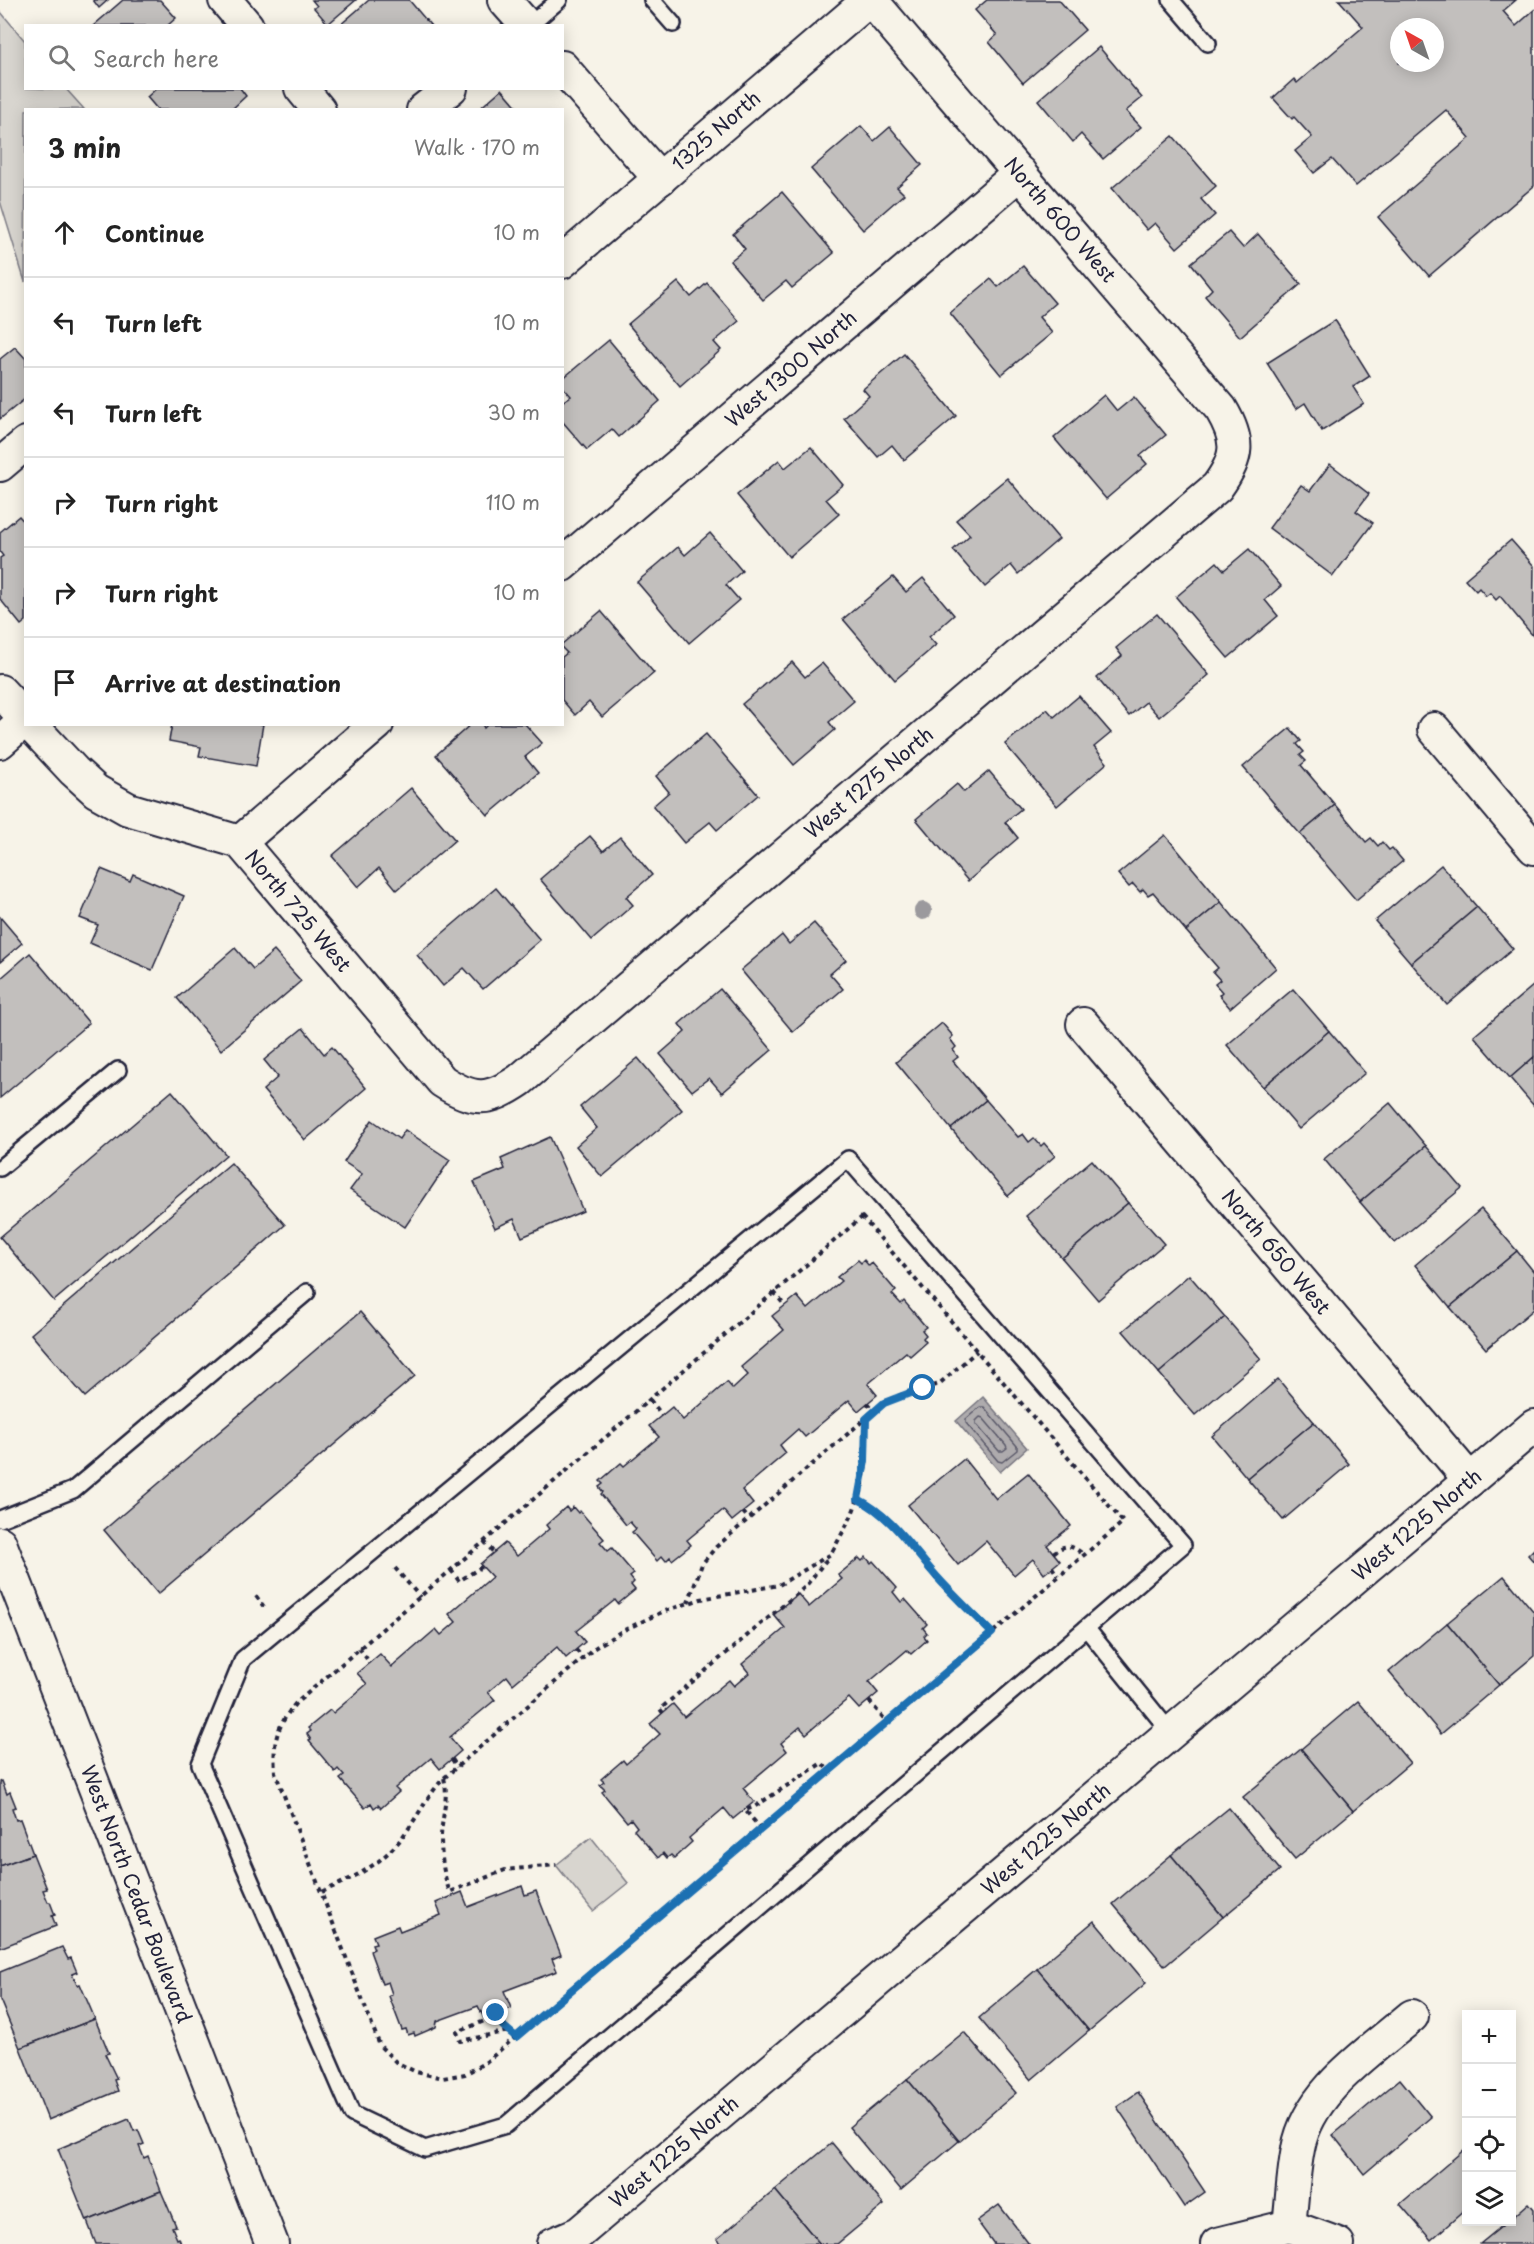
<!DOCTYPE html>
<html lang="en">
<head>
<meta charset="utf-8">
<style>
  :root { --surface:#fff; --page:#f6f6f6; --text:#222; --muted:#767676; --line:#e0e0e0 }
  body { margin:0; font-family:"Playpen Sans",sans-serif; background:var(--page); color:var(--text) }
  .controls { position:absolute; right:18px; bottom:18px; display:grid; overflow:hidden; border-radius:0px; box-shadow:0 3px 15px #0003 }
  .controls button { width:54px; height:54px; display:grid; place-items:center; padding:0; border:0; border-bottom:2px solid var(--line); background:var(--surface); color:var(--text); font:30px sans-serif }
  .compass { position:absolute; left:1390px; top:18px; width:54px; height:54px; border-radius:50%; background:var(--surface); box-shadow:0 3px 15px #0003; rotate:320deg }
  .stop { position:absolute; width:18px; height:18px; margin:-14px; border:4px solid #1f6fb2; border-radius:50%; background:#fff }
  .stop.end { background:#1f6fb2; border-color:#fff; box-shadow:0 2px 6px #0008 }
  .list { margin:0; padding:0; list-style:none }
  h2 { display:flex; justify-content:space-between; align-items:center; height:78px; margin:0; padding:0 24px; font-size:26px }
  h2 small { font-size:20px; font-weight:400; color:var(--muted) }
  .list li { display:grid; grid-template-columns:39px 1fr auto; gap:18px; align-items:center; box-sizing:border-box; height:90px; padding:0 24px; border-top:2px solid var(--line) }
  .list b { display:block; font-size:22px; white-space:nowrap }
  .list em { font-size:20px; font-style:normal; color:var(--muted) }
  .icon { flex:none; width:33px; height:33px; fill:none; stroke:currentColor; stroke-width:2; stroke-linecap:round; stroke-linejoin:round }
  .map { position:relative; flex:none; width:1534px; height:2244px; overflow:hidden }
  .search { position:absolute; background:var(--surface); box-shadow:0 3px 15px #0003; left:24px; top:24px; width:540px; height:66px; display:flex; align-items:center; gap:15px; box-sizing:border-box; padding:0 21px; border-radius:0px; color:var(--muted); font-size:22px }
  .panel { position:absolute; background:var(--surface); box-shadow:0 3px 15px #0003; left:24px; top:108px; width:540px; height:618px; border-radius:0px }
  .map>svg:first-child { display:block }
  .green { fill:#d8d5cf; stroke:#7d7c85; stroke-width:1.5 }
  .water { fill:#aeabad; stroke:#76747f; stroke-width:1.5 }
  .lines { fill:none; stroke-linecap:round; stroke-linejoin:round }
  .shore { stroke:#5a5969; stroke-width:1.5 }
  .building { fill:#c2bfbd; stroke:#22223b; stroke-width:1.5; fill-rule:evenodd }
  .service-casing { stroke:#22223b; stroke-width:20 }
  .minor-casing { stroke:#22223b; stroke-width:36 }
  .path { stroke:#22223b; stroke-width:4; stroke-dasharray:4.5 4.5; stroke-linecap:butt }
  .service { stroke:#f7f3e8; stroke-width:15 }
  .minor { stroke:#f7f3e8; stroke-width:32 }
  .tree { fill:#9b999d }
  .route { stroke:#1f6fb2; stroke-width:8 }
  .labels { text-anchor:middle; stroke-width:4.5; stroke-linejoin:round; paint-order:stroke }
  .street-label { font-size:20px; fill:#22223b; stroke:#f7f3e8 }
</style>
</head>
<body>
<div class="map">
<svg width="1534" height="2244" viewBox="0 0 1534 2244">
  <rect width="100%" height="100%" fill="#f7f3e8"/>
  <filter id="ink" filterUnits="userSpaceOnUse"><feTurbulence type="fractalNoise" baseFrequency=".0167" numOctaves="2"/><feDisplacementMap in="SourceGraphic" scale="12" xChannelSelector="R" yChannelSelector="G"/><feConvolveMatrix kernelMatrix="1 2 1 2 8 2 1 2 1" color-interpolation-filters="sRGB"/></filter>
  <g filter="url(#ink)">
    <!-- green -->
    <g class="green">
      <polygon points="0,11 25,41 26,88 66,89 84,109 26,110 25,282 0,201"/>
      <polygon points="591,1837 628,1883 593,1911 556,1865"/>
    </g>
    <!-- water -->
    <polygon class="water" points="983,1397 1027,1448 1000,1472 956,1421"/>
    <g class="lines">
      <!-- shore -->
      <g class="shore">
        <polygon points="980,1407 984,1407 1017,1446 1017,1450 1002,1462 998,1461 966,1423 966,1419"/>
        <polygon points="980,1417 983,1418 1006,1445 1007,1448 1003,1451 999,1451 976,1424 976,1421"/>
      </g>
    </g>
    <!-- building -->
    <g class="building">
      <polygon points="93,0 108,0 99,8"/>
      <polygon points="123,0 160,0 176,18 167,26 93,26"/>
      <polygon points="312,0 356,0 328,24 314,8 317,6"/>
      <polygon points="369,0 409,0 431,26 339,26"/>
      <polygon points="987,0 1059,0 1085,30 1023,83 989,42 997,35 975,10"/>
      <path d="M 1339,0 L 1516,0 L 1503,11 L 1516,26 L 1534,10 L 1534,186 L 1429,276 L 1378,217 L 1470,138 L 1446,110 L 1356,186 L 1332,159 L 1314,173 L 1295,151 L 1312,137 L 1294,117 L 1292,119 L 1273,98 L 1294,79 L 1297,83 L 1363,27 ZM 1399,27 L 1435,27 L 1435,63 L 1399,63 Z"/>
      <polygon points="1099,47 1142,98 1126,111 1141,127 1103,159 1081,134 1073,142 1038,100"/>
      <polygon points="157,88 240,88 246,96 231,110 158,110 147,97"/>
      <polygon points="502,89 520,110 478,110"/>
      <polygon points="861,126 874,141 890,127 922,165 897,187 904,194 863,230 811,169"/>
      <polygon points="1173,136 1216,186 1201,199 1215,215 1177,248 1155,223 1147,230 1112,188"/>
      <polygon points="782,192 834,253 792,288 786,281 763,300 730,261 745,249 733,234"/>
      <polygon points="1229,232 1243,248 1258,234 1301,284 1240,337 1205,296 1212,289 1191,263"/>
      <polygon points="1023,266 1055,303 1039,317 1052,333 1001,375 950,313 991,279 998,287"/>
      <polygon points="678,282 691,297 707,283 739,321 714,342 721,350 680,386 628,324"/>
      <polygon points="1335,320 1370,376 1353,387 1364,404 1322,431 1305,403 1296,409 1267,363"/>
      <polygon points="609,340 660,401 619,437 612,429 587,450 562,421 562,402 571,396 562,386 562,379"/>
      <polygon points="15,347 26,359 26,398 0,419 0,359"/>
      <polygon points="904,354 956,416 904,460 892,445 878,457 844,418 869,396 863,389"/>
      <polygon points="1104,395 1117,411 1134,397 1166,435 1140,456 1147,464 1106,499 1054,438"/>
      <polygon points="811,447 843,485 826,499 839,514 789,557 737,495 779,460 785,468"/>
      <polygon points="1330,464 1369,494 1356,511 1373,523 1333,576 1269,528 1301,485 1310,491"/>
      <polygon points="1007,478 1059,539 1018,574 1011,565 985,587 953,550 970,535 956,520"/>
      <polygon points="19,516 26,524 26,621 21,625 0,599 0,558 3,556 0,552 0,532"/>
      <polygon points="710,533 742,571 726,585 739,600 689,643 637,582 678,547 685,555"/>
      <polygon points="1511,540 1534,566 1533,636 1500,596 1496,600 1490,593 1486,596 1479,588 1476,591 1465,579"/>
      <polygon points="1249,549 1281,586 1265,600 1278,616 1228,658 1176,597 1217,562 1224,570"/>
      <polygon points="893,577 906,592 923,578 954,615 929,637 936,645 895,680 843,619"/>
      <polygon points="601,611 654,673 602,717 589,702 575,715 562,700 562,657 567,653 562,648 562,644"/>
      <polygon points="1157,614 1209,675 1159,717 1146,702 1129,716 1097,678 1122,656 1116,648"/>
      <polygon points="792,662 805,677 822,663 854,701 829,722 835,730 794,765 742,704"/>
      <polygon points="1079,696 1111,733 1094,747 1107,763 1057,806 1005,744 1047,709 1054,717"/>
      <polygon points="172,724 263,724 256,766 199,756 201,747 169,741"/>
      <polygon points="471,724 482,724 484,728 488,724 525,724 542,743 525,757 538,773 488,815 436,755"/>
      <polygon points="1290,728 1301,741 1297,744 1304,752 1300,755 1306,761 1301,765 1335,805 1300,834 1243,767"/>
      <polygon points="706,734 758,795 717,830 710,822 684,843 653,806 669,792 656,776"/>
      <polygon points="989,771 1021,809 1005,822 1018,838 968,881 916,819 957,784 964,792"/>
      <polygon points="411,788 455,840 397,890 379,868 358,887 332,856"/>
      <polygon points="1335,805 1366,842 1371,838 1378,846 1382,842 1389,850 1392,848 1403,861 1356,900 1300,834"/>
      <polygon points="1165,835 1221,902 1186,931 1153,892 1148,895 1143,889 1140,892 1133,884 1129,887 1118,874"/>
      <polygon points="590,836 603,851 620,837 652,875 626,897 633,905 592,940 540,879"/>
      <polygon points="1441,865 1477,907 1411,963 1375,921"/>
      <polygon points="101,869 130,881 133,874 184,896 152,970 90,943 98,925 80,918"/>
      <polygon points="496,888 540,940 483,989 464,968 443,986 417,955"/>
      <polygon points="1221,902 1276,968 1230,1008 1219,995 1222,992 1215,984 1220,980 1213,972 1218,968 1186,931"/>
      <polygon points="1477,907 1513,949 1447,1005 1411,963"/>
      <polygon points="0,917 22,943 0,962"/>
      <polygon points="814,923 846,960 830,974 843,989 793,1032 741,970 782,935 789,944"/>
      <polygon points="235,948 253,969 274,951 301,981 221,1050 177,998"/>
      <polygon points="30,953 89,1023 0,1098 0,979"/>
      <polygon points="1534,985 1534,1057 1510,1078 1474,1036"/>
      <polygon points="720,989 772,1050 722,1093 709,1078 692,1091 660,1054 685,1032 679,1024"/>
      <polygon points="1293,989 1329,1031 1263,1087 1227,1045"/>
      <polygon points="942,1023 953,1036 950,1039 956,1047 953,1050 958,1057 953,1061 986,1100 951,1129 896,1062"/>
      <polygon points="303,1028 324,1054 332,1047 366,1088 305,1140 263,1090 278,1077 264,1060"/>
      <polygon points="1329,1031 1365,1073 1299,1129 1263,1087"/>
      <polygon points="1534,1057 1534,1106 1510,1078"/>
      <polygon points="638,1058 682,1110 602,1177 576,1146 597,1128 580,1107"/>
      <polygon points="172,1091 226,1155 54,1301 0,1237"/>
      <polygon points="986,1100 1018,1137 1023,1134 1029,1142 1034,1138 1041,1146 1044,1143 1055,1156 1008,1196 951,1129"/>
      <polygon points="1390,1103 1426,1146 1360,1202 1324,1159"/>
      <polygon points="372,1120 399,1139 405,1130 450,1160 405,1227 350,1190 362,1174 344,1162"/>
      <polygon points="550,1137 583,1211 522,1237 514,1219 495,1228 474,1182 505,1169 501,1159"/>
      <polygon points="1426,1146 1462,1188 1395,1243 1360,1202"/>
      <polygon points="1092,1160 1128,1203 1062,1258 1026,1216"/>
      <polygon points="231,1163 285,1225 85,1397 31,1334"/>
      <polygon points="1128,1203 1164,1244 1098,1300 1062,1258"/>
      <polygon points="1481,1209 1517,1251 1450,1307 1415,1265"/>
      <polygon points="1517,1251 1534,1272 1534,1309 1486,1349 1450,1307"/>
      <polygon points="858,1260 861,1263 864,1260 869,1266 872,1263 896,1291 892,1294 901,1304 904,1301 926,1327 922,1330 926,1335 923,1338 926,1342 910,1356 906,1352 868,1384 877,1395 858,1411 849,1400 805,1437 798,1429 780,1445 786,1453 742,1490 753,1504 732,1521 723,1510 687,1540 691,1545 672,1560 670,1557 666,1561 662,1556 657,1561 632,1532 636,1529 630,1522 626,1525 601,1494 603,1492 599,1487 603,1484 600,1481 621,1463 624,1466 659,1437 649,1426 672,1407 683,1420 727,1382 733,1389 748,1375 741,1367 784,1330 772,1316 797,1296 808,1309 841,1281 837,1277"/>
      <polygon points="1189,1275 1225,1317 1159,1373 1123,1331"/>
      <polygon points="360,1312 415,1376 158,1594 104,1530"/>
      <polygon points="1225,1317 1261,1359 1195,1415 1159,1373"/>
      <polygon points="1278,1379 1314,1422 1247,1478 1212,1436"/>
      <polygon points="1314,1422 1349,1464 1283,1520 1247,1478"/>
      <polygon points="964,1459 996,1499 1028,1473 1071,1526 1047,1545 1060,1561 1044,1574 1033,1559 1014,1575 986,1541 958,1565 908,1505"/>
      <polygon points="566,1507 569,1511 573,1507 578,1513 580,1511 604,1539 600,1542 608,1551 612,1548 634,1574 630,1577 634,1582 631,1585 635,1590 618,1604 615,1600 576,1631 585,1642 566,1658 557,1647 513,1684 507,1676 488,1692 495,1700 450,1737 461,1751 440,1769 431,1758 395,1788 399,1792 381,1808 378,1805 374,1808 371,1803 365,1808 340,1779 344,1776 338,1769 335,1772 309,1741 311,1740 307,1734 311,1731 308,1728 330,1710 333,1713 367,1684 357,1673 380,1654 392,1667 436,1629 441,1635 456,1622 449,1614 492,1577 480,1564 505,1543 517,1556 549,1529 546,1525"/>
      <polygon points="1534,1549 1534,1562 1528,1555"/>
      <polygon points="866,1557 871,1563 873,1561 897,1588 893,1592 901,1602 905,1599 927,1624 923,1628 927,1633 924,1636 927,1640 911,1654 907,1650 869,1682 878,1693 859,1709 849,1698 806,1734 800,1727 781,1743 787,1751 743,1788 754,1802 733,1819 724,1808 689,1838 692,1842 674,1858 671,1855 667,1858 663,1853 658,1858 634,1830 637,1827 631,1819 627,1822 602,1792 605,1790 600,1785 604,1782 601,1779 623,1760 626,1764 660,1734 650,1724 673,1704 684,1717 729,1680 734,1686 749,1673 742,1664 785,1628 773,1614 798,1594 809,1607 842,1579 838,1575 859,1558 862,1561"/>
      <polygon points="1504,1576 1534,1612 1534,1656 1499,1685 1447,1623"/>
      <polygon points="1447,1623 1499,1685 1441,1734 1389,1672"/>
      <polygon points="1358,1701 1410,1763 1353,1811 1301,1749"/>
      <polygon points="1301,1749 1353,1811 1295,1859 1243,1797"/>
      <polygon points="2,1781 7,1794 10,1792 16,1807 12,1808 16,1820 20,1819 33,1854 0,1866 0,1782"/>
      <polygon points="1229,1808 1280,1870 1223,1917 1171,1855"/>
      <polygon points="33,1854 47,1889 43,1890 48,1902 50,1902 55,1915 52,1916 56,1926 0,1948 0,1866"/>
      <polygon points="1171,1855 1223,1917 1165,1966 1113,1904"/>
      <polygon points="522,1886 525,1895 536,1891 561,1955 552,1959 557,1971 504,1991 511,2008 484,2018 478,2006 437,2021 436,2027 415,2036 414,2033 408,2035 406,2029 402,2030 389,1996 392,1994 388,1982 382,1984 370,1951 374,1949 372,1944 376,1943 373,1936 398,1926 400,1931 441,1915 436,1903 462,1892 468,1907"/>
      <polygon points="1094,1921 1146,1983 1089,2031 1037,1969"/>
      <polygon points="62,1947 68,1959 71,1958 77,1972 72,1974 77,1985 80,1984 95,2019 20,2048 0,2000 0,1972"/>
      <polygon points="1037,1969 1089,2031 1031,2080 979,2018"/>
      <polygon points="95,2019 109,2053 105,2054 117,2079 114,2080 118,2091 48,2120 20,2048"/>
      <polygon points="964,2032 1016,2093 959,2141 907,2079"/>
      <polygon points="907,2079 959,2141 901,2190 849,2127"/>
      <polygon points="1400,2079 1431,2117 1364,2174 1333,2135"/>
      <polygon points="1138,2092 1205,2192 1184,2207 1117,2107"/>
      <polygon points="129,2119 134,2131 138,2130 144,2144 139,2146 144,2158 148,2156 161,2191 87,2221 58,2149"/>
      <polygon points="832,2143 884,2205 837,2244 820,2244 775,2190"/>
      <polygon points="1466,2148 1466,2209 1431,2240 1400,2204"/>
      <polygon points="775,2190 820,2244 722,2244 717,2239"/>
      <polygon points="161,2191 176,2226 172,2227 177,2239 179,2238 181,2244 96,2244 87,2221"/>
      <polygon points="1529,2203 1534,2209 1534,2244 1480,2244 1507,2222 1512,2222 1512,2218"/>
      <polygon points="999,2205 1029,2244 994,2244 977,2221"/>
    </g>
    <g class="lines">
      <defs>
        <g id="service">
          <polyline points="652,0 673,24"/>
          <polyline points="1171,0 1208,43"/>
          <polyline points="529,26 559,0"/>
          <polygon points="848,1159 1183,1545 506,2125 425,2149 352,2114 200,1764 243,1659"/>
          <polyline points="0,1168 118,1070"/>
          <polyline points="0,1519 73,1490 307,1292"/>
          <polyline points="1087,1629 1171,1733"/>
        </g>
        <g id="minor">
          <polyline points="225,0 247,26"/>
          <polyline points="504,0 527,26"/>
          <polyline points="562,67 660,179"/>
          <polyline points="301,88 319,110"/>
          <polyline points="423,110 451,88"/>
          <polyline points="562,262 869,0"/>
          <polyline points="0,465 26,443"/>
          <polyline points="562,565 1020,173"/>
          <polyline points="0,691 26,719 0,742"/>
          <path d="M 30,724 L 74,771 L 96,791 L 128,809 L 240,842 L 442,1081 C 474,1102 489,1101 520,1080 L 1217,487 C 1239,457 1240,441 1221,409 L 871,0"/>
          <polyline points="1434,729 1534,848"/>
          <polyline points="240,842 377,724"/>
          <polyline points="1083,1024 1470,1480"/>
          <polyline points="0,1543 272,2244"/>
          <path d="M 1289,2226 C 1292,2201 1293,2174 1298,2149 C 1308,2091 1370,2052 1412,2016"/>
          <polyline points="1289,2226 1338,2244"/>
          <polyline points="553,2244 579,2233 1534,1426"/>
          <polyline points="1217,2244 1289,2226"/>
        </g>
      </defs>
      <!-- service casing -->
      <use href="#service" class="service-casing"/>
      <!-- minor casing -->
      <use href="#minor" class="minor-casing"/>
      <!-- path -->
      <g class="path">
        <path d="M 862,1217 L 1123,1522 L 486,2062 L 465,2074 L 443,2078 L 416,2072 L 396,2062 L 380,2046 L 275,1772 C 273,1741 276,1728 295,1704 Z"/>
        <polyline points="774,1292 785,1306"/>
        <polyline points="650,1400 662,1415"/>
        <polyline points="867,1403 874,1411"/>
        <path d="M 858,1499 C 892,1516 912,1549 936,1577 C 954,1596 973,1614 992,1633"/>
        <polyline points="743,1512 748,1518"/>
        <polyline points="484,1541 494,1553"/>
        <path d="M 1053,1553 C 1066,1543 1072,1545 1084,1555"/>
        <polyline points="1052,1567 1058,1576"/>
        <polyline points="395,1568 420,1597"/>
        <polyline points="451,1570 459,1581 483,1566"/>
        <polyline points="256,1596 264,1607"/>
        <polyline points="688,1603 702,1564 716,1547 865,1419"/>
        <polyline points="359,1648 370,1663"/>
        <polyline points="576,1650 583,1658"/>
        <polyline points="869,1701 887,1722"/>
        <polyline points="663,1713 660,1709 805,1587 827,1559"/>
        <polyline points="452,1759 457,1767"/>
        <path d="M 444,1778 C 449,1797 442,1816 441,1836 C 441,1855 443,1875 450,1892 L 505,1870 L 556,1865"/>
        <polyline points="761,1829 745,1810 754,1807 822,1763 829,1771"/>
        <path d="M 322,1892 C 346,1881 373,1869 392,1849 C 413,1828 424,1799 444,1778 L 596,1647 L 622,1631 L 662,1612 L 701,1599 L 779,1585 L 831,1554 L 851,1517 L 862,1488 L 865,1461 L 865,1419 L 884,1403 L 902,1395 L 939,1384 L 977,1351"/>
        <polyline points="496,2013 497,2016 457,2032 460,2041 509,2031 516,2037"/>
        <polyline points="497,2016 508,2031"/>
      </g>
      <!-- service -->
      <use href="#service" class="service"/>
      <!-- minor -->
      <use href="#minor" class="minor"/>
    </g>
    <!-- trees -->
    <circle class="tree" cx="923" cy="911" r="9"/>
  </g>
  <g class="lines" filter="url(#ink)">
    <!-- route -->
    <path class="route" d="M 496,2013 L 503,2026 L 516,2037 L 992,1633 C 973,1614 954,1596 937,1577 C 912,1549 892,1516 858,1499 L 865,1461 L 866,1419 L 884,1403 L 923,1388"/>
  </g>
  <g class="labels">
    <!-- street labels -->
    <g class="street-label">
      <text transform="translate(716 131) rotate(-41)" y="7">1325 North</text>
      <text transform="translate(1060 220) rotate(49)" y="7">North 600 West</text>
      <text transform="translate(791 369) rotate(-41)" y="7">West 1300 North</text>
      <text transform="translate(869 783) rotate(-40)" y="7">West 1275 North</text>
      <text transform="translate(298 911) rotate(50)" y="7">North 725 West</text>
      <text transform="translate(1276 1252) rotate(50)" y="7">North 650 West</text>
      <text transform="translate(1417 1525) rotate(-40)" y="7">West 1225 North</text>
      <text transform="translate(1046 1839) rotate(-40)" y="7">West 1225 North</text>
      <text transform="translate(136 1894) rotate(69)" y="7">West North Cedar Boulevard</text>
      <text transform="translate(674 2152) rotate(-40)" y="7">West 1225 North</text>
    </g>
  </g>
</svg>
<div class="controls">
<button>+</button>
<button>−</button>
<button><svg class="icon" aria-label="locate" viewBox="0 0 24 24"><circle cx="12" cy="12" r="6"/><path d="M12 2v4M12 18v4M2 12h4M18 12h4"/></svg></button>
<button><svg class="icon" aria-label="layers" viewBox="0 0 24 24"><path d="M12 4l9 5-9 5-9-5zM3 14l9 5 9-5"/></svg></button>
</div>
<svg class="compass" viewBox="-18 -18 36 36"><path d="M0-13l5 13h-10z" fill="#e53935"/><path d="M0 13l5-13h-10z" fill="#767676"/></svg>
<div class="stop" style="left:923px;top:1388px"></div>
<div class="stop end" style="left:496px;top:2013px"></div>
<div class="search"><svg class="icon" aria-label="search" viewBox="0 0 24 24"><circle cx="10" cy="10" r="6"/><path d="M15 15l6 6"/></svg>Search here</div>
<section class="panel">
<h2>3 min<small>Walk · 170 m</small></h2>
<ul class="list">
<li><svg class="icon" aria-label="ahead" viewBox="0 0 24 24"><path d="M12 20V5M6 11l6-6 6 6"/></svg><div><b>Continue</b></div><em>10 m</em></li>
<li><svg class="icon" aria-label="left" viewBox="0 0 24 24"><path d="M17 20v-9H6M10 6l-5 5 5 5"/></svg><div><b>Turn left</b></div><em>10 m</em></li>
<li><svg class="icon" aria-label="left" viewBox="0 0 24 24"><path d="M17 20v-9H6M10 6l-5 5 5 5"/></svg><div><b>Turn left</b></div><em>30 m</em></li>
<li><svg class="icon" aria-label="right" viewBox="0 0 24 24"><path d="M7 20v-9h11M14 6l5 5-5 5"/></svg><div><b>Turn right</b></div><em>110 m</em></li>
<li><svg class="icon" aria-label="right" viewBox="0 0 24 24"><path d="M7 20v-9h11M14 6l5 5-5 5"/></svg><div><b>Turn right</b></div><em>10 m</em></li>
<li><svg class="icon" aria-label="arrive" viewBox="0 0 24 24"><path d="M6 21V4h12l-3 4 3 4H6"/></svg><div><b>Arrive at destination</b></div></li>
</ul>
</section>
</div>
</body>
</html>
